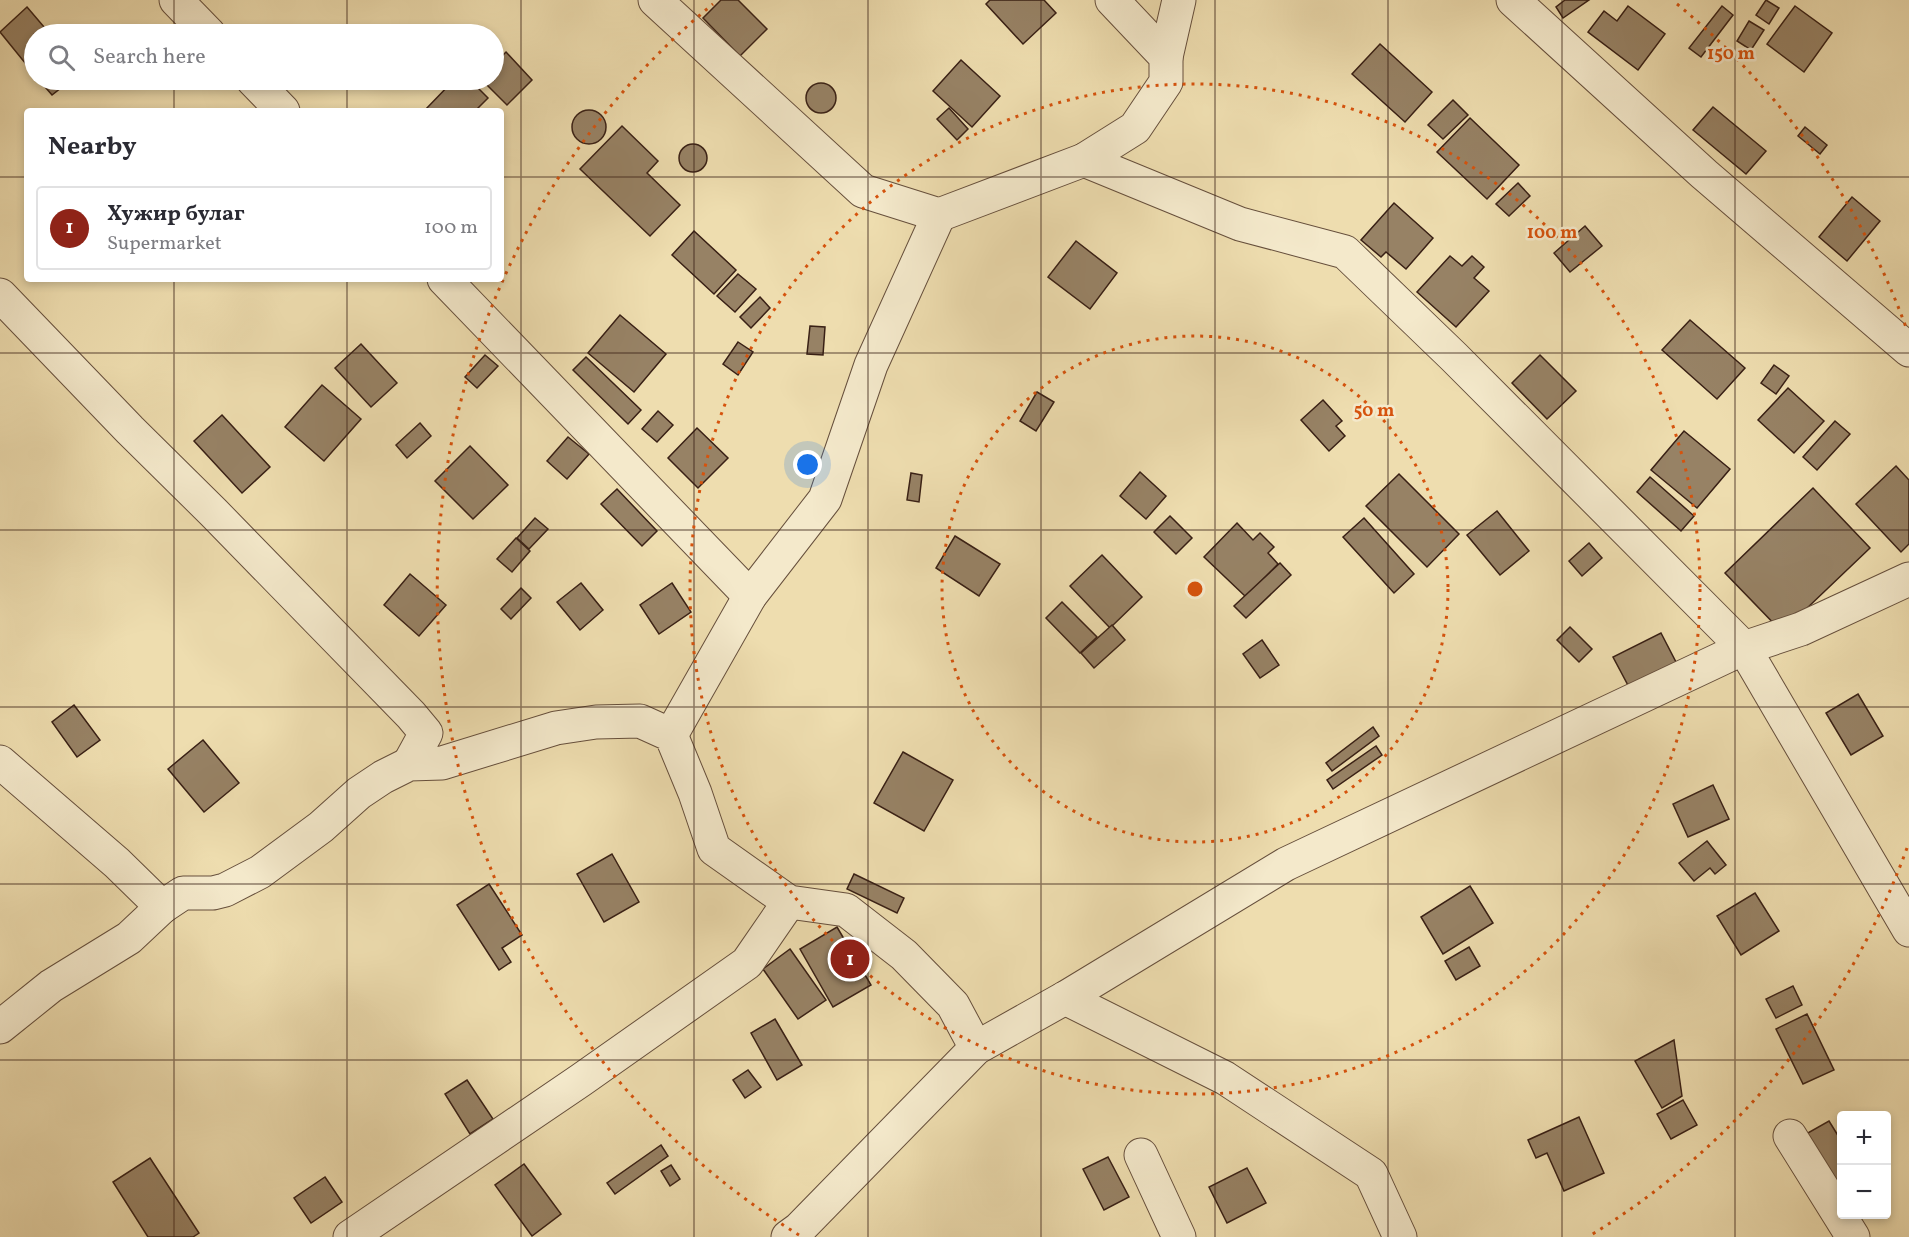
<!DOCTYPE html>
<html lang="en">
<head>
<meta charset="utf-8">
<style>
  :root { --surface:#fff; --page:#f2f2f3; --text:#2b2b33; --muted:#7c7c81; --line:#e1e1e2; --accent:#8f2418 }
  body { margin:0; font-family:Vollkorn,serif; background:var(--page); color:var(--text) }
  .controls { position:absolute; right:18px; bottom:18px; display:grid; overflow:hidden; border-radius:6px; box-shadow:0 3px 9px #0003 }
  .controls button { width:54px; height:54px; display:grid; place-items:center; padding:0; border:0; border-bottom:2px solid var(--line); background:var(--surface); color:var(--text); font:30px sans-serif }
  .you { position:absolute; left:808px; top:465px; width:21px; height:21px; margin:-15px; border:4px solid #fff; border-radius:50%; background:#1a73e8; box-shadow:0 0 0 9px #1a73e833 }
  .badge { display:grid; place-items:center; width:39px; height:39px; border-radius:50%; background:var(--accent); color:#fff; font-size:20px; font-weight:700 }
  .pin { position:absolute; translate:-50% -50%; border:3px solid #fff; box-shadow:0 2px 6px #0006 }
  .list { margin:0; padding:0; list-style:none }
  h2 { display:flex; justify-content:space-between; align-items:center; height:78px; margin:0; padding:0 24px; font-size:26px }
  h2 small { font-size:20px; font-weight:400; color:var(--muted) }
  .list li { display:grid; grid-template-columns:39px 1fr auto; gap:18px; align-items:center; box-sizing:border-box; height:84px; margin:0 12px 12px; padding:0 12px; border:2px solid var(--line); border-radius:6px }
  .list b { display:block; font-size:22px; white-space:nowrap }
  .list p { margin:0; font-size:20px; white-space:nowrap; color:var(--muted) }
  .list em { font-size:20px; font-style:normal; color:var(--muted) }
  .icon { flex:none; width:33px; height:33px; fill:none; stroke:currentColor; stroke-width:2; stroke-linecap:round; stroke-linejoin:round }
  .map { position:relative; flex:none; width:1909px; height:1237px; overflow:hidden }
  .search { position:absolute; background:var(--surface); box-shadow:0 3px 9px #0003; left:24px; top:24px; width:480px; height:66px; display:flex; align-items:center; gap:15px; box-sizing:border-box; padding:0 21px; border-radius:33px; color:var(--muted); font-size:22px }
  .panel { position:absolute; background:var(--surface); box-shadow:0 3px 9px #0003; left:24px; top:108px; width:480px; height:174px; border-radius:6px }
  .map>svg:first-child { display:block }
  .building { fill:#978265; stroke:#392015; stroke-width:1.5 }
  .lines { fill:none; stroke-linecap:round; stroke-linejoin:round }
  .minor-casing { stroke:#664f3c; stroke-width:35 }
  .minor { stroke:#f4e9cb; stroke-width:33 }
  .grid { fill:none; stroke:#392015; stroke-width:1.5; stroke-opacity:0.55 }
  .ring { fill:none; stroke:#d6530d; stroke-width:3; stroke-dasharray:3 6 }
  .centre { fill:#d6530d; stroke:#f4e9cb; stroke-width:3 }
  .ring-label { font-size:18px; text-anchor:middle; font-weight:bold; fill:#d6530d; stroke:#f4e9cb; stroke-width:5; stroke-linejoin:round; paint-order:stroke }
</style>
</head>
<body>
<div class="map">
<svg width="1909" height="1237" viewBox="0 0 1909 1237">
  <rect width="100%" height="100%" fill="#eeddaf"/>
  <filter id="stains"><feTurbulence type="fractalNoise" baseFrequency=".00333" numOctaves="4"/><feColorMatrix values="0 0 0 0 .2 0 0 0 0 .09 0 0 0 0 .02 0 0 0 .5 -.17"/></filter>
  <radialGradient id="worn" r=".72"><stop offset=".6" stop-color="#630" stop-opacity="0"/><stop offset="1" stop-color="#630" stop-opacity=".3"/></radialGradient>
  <!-- building -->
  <g class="building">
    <polygon points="721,0 738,0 767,29 740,56 703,18"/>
    <polygon points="990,0 1044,0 1056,13 1023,44 986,4"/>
    <polygon points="1565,0 1589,0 1563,18 1556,7"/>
    <polygon points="1766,0 1779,8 1769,24 1756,15"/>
    <polygon points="1628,6 1665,34 1638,70 1588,32 1604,11 1617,21"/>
    <polygon points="1722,6 1733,15 1701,57 1689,48"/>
    <polygon points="1795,6 1832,33 1804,72 1767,44"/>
    <polygon points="27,7 50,34 34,34 34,74 0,32"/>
    <polygon points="1749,21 1764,30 1751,50 1737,41"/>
    <polygon points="1380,44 1432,92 1405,122 1352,74"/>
    <polygon points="506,52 532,80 507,105 482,80 494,80 494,64"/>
    <polygon points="961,60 1000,96 972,127 933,91"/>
    <polygon points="39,80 71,80 52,95"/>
    <polygon points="454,80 470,80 488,98 475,111 424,111"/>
    <circle cx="821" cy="98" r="15"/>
    <polygon points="1453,100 1468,115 1443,139 1428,125"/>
    <polygon points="1713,107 1766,151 1746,174 1693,130"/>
    <polygon points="949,108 968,129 957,140 937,119"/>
    <circle cx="589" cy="127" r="17"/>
    <polygon points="1470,118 1519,165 1487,199 1437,152"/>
    <polygon points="622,126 658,161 647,173 680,205 650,236 580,169"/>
    <polygon points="1805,127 1827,145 1820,154 1798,136"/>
    <circle cx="693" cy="158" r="14"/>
    <polygon points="1518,183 1530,196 1509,216 1496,204"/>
    <polygon points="1852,197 1880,221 1847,261 1819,237"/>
    <polygon points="1394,203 1433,238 1406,269 1386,252 1381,257 1361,240"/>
    <polygon points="1585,226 1602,246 1570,272 1554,253"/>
    <polygon points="694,231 736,270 714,294 672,255"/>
    <polygon points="1076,241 1117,273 1090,309 1048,277"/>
    <polygon points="1450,256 1462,266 1472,256 1484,267 1474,278 1489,291 1456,327 1417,292"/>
    <polygon points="738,274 756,289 735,312 717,296"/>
    <polygon points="760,297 770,308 751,328 740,317"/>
    <polygon points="620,315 666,354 634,392 588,353"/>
    <polygon points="1690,320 1745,368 1717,399 1662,350"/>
    <polygon points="810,326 825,327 823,355 807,354"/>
    <polygon points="738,342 753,352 738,375 723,364"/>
    <polygon points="361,344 397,383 371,407 335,368"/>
    <polygon points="485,355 498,366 477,388 465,377"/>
    <polygon points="1540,355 1576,391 1547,419 1512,383"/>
    <polygon points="586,357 641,410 628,424 573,370"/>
    <polygon points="1774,365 1789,376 1776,394 1761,383"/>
    <polygon points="322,385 361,419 324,461 285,427"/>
    <polygon points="1788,388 1824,421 1794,453 1758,420"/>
    <polygon points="1037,392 1054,402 1036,431 1020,421"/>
    <polygon points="1323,400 1342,421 1336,426 1345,436 1329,451 1301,420"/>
    <polygon points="658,411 673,425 657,442 642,429"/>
    <polygon points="222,415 270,467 242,493 194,441"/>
    <polygon points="1835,421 1850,434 1817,470 1803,457"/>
    <polygon points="420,423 431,436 407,458 396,445"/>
    <polygon points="697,428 728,458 698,488 668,458"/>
    <polygon points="1684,431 1730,469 1697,508 1651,470"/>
    <polygon points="568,437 589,454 567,479 547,461"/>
    <polygon points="470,446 508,485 473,519 435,481"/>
    <polygon points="1896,466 1909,480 1909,544 1901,552 1856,504"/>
    <polygon points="1140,472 1166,496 1146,519 1120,496"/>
    <polygon points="911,473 922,475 919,502 907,500"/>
    <polygon points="1399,474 1459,534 1427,567 1366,506"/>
    <polygon points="1650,477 1694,516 1681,531 1637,492"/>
    <polygon points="1813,488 1870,548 1782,632 1725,573"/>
    <polygon points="617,489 657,531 642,546 601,504"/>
    <polygon points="1497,511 1529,551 1500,575 1467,535"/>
    <polygon points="1170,516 1192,538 1176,554 1154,532"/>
    <polygon points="535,518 548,529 529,549 517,538"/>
    <polygon points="1364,518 1414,574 1394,593 1343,537"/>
    <polygon points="1237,523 1253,540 1260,533 1274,547 1268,553 1278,564 1246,597 1204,557"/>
    <polygon points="955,536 1000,564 979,596 936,568"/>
    <polygon points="516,538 530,551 512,572 497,559"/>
    <polygon points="1589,543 1602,558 1582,576 1569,561"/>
    <polygon points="1102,555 1142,597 1110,628 1070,586"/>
    <polygon points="1280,563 1291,575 1246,618 1234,606"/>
    <polygon points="410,574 446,605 419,636 384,605"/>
    <polygon points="581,583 603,610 580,630 557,602"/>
    <polygon points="672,583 691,612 659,634 640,605"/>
    <polygon points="521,588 531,598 511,619 501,609"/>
    <polygon points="1062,602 1097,637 1080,653 1046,618"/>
    <polygon points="1112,625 1125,640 1094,668 1081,653"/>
    <polygon points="1570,627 1592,649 1579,662 1557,640"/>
    <polygon points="1661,633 1677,664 1630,689 1613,657"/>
    <polygon points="1262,640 1279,665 1260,678 1243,654"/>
    <polygon points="1858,694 1883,736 1851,755 1826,713"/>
    <polygon points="74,705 100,740 77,757 52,722"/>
    <polygon points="1373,727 1379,736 1332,771 1326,763"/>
    <polygon points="203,740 239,783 204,812 168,769"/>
    <polygon points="1376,746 1382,755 1333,789 1327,780"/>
    <polygon points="903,752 953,780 924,831 874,803"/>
    <polygon points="1713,785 1729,819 1688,837 1673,804"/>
    <polygon points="1707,841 1726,865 1715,874 1710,868 1694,881 1679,863"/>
    <polygon points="612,854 639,902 604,922 577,874"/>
    <polygon points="854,874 904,898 897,913 847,889"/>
    <polygon points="489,884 522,935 502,948 511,962 499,970 457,905"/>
    <polygon points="1470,886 1493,923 1443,954 1421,917"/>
    <polygon points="1755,893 1779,931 1741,955 1717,916"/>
    <polygon points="837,927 871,985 833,1007 800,949"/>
    <polygon points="1469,947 1480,966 1456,980 1445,961"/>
    <polygon points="790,949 826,1000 798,1019 763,969"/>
    <polygon points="1793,986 1802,1005 1776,1018 1766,999"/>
    <polygon points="1807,1014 1834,1070 1803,1084 1776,1029"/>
    <polygon points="775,1019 802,1065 777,1080 751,1033"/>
    <polygon points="1674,1040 1682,1096 1662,1108 1635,1061"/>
    <polygon points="748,1070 761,1087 745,1098 733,1080"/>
    <polygon points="467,1080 493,1119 470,1134 445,1094"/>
    <polygon points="1683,1100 1697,1125 1671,1139 1657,1114"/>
    <polygon points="1579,1117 1604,1173 1564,1191 1547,1153 1536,1158 1528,1140"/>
    <polygon points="1829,1121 1842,1142 1842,1192 1806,1134"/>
    <polygon points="661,1145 668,1156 615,1194 607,1183"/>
    <polygon points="1108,1157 1129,1197 1104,1210 1083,1169"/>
    <polygon points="150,1158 199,1233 193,1237 148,1237 113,1182"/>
    <polygon points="524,1164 561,1214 532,1236 495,1185"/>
    <polygon points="671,1165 680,1179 670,1186 661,1171"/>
    <polygon points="1247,1168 1266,1203 1227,1223 1209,1187"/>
    <polygon points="325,1177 342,1202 311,1223 294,1198"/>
  </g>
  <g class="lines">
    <defs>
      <g id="minor">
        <polyline points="176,0 209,34"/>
        <polyline points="655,0 863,191 939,215 1084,160 1135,128 1166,82 1166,57 1112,0"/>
        <polyline points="1513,0 1704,174 1909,350"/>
        <polyline points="1166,57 1179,0"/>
        <polyline points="253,80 283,111"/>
        <polyline points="1084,160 1240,224 1345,252 1454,357 1744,648 1909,930"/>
        <polyline points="444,279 750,596"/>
        <polyline points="0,295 130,430 214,513 411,715 426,733 409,764"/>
        <polyline points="671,735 750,596 825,499 871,365 939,215"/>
        <polyline points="0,762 117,863 162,907"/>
        <polyline points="1065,998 1225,1078 1371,1174 1400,1237"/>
        <polyline points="0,1027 51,986 129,938 162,907 183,893 213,893 225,890 260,872 321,827 359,793 383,777 409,764 442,763 556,728 596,722 640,721 671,735 695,793 714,849 789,902 846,910 904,955 953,1005 976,1048"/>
        <polyline points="1790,1136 1853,1237"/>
        <polyline points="1141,1155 1179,1237"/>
        <polyline points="350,1237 581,1080 747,963 789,902"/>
        <polyline points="788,1237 799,1229 976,1048 1065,998 1286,864 1744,648 1801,629 1909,579"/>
      </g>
    </defs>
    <!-- minor casing -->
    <use href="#minor" class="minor-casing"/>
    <!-- minor -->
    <use href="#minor" class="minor"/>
  </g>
  <!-- grid -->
  <path class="grid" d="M 174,0 L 174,34M 347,0 L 347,34M 521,0 L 521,1237M 694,0 L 694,1237M 868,0 L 868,1237M 1041,0 L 1041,1237M 1215,0 L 1215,1237M 1388,0 L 1388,1237M 1562,0 L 1562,1237M 1735,0 L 1735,1237M 174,80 L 174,111M 347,80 L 347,111M 0,177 L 27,177M 501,177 L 1909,177M 174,279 L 174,1237M 347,279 L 347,1237M 0,353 L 1909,353M 0,530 L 1909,530M 0,707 L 1909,707M 0,884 L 1909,884M 0,1060 L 1909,1060"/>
  <!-- distance rings -->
  <g class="ring">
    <circle cx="1195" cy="589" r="253"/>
    <circle cx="1195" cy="589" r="505"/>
    <path d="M1907 848A758 758 0 0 1 1591 1235M799 1235A758 758 0 0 1 713 4M1677 4A758 758 0 0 1 1907 330"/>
  </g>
  <circle cx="1195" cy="589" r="9" class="centre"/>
  <g class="ring-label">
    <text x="1731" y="59">150 m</text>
    <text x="1552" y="238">100 m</text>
    <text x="1374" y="416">50 m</text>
  </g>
  <rect width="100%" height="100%" filter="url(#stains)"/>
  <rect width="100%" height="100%" fill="url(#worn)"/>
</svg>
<div class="controls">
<button>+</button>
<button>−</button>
</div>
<div class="you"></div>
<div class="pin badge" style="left:850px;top:959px">1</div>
<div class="search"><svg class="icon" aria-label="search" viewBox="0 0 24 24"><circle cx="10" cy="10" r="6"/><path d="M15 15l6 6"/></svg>Search here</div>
<section class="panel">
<h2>Nearby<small></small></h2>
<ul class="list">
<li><span class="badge">1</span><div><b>Хужир булаг</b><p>Supermarket</p></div><em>100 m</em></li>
</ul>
</section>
</div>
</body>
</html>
